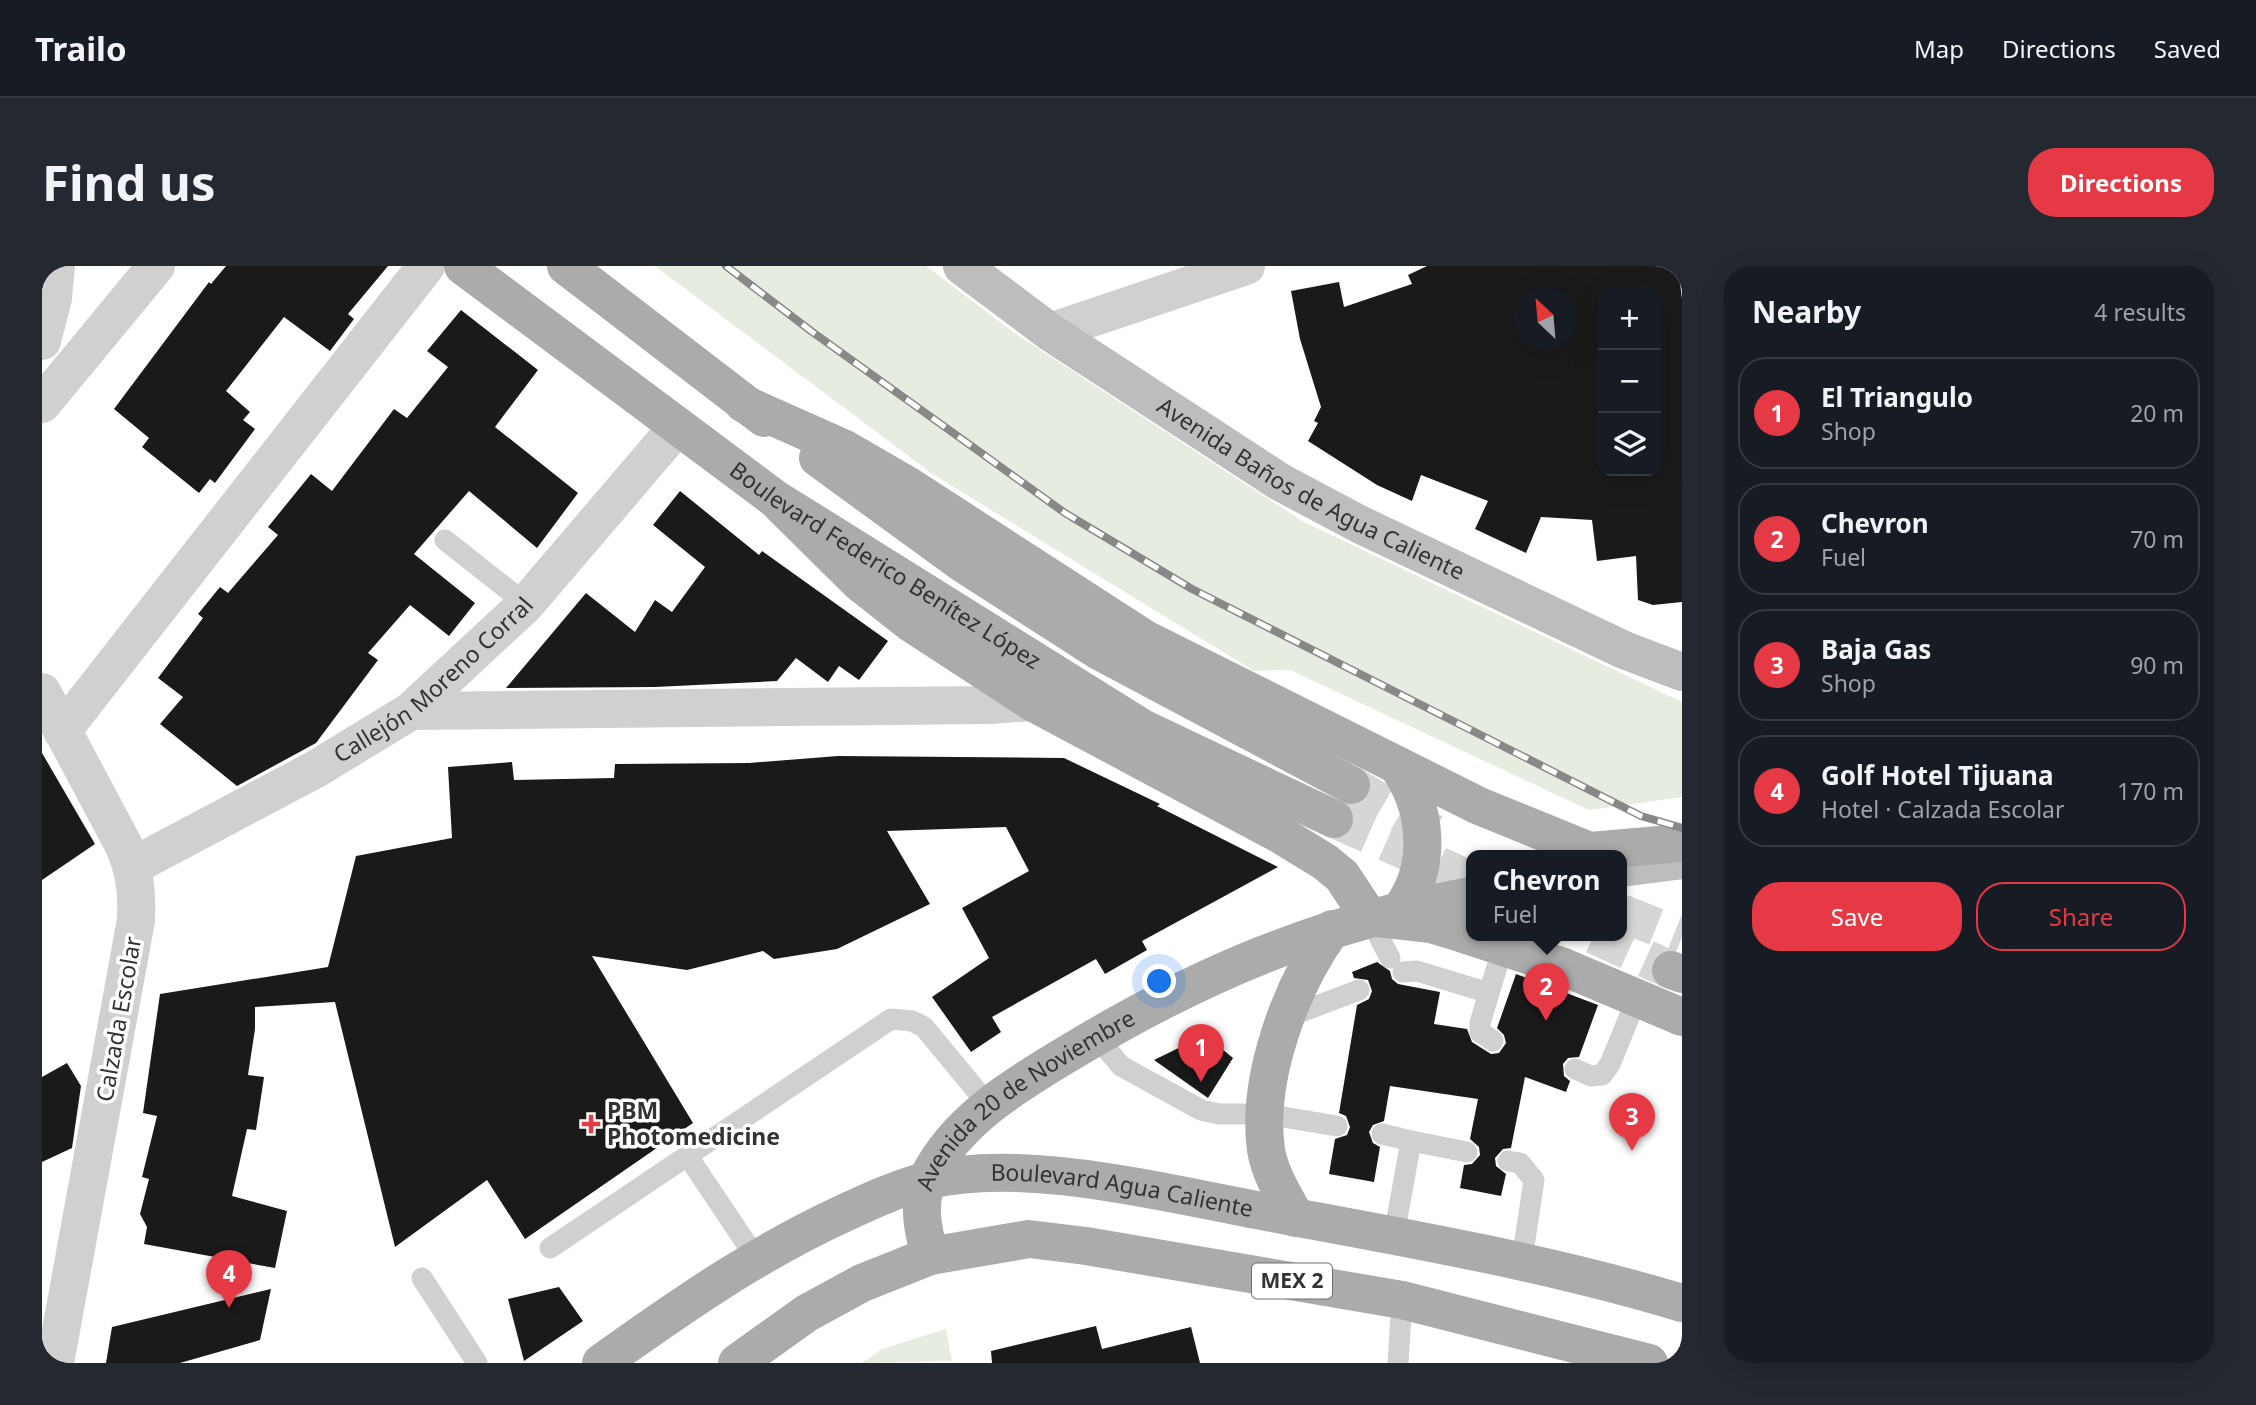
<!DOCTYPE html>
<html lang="en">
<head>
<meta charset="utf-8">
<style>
  :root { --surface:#171b24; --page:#242831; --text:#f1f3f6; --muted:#9ea1a6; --line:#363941; --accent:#e63946 }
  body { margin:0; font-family:"Noto Sans",sans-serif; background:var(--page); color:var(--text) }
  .controls { position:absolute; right:21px; top:21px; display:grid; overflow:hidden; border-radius:14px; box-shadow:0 7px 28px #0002 }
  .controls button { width:63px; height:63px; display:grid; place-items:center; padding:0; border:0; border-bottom:2px solid var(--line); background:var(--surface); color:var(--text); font:35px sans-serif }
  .compass { position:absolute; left:1472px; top:21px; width:63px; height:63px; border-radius:50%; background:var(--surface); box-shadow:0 7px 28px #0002; rotate:334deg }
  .you { position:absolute; left:1118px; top:716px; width:24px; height:24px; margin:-18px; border:5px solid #fff; border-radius:50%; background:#1a73e8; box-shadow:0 0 0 10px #1a73e833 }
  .badge { display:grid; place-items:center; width:46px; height:46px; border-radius:50%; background:var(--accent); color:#fff; font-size:23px; font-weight:700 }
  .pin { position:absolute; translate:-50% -58px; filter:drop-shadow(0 2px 4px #0008) }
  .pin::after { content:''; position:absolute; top:37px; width:24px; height:21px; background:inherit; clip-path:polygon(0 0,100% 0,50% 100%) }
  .popup { position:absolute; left:1424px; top:584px; width:161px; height:91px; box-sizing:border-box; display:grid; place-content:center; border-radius:14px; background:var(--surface); filter:drop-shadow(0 2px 5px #0005); font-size:23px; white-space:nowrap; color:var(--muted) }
  .popup b { font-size:26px; color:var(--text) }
  .popup::after { content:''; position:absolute; left:50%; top:100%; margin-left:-14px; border:14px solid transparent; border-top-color:var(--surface) }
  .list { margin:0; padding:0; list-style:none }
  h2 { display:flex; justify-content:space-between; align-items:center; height:91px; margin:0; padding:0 28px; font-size:30px }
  h2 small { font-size:23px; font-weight:400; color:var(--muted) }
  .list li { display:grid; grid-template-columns:46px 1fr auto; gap:21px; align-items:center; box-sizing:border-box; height:112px; margin:0 14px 14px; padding:0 14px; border:2px solid var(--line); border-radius:28px }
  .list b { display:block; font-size:26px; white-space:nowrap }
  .list p { margin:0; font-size:23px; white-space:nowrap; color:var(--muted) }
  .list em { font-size:23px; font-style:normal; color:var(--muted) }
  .actions { display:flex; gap:14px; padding:21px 28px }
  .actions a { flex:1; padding:16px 0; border:2px solid var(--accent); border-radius:28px; text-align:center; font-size:24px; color:var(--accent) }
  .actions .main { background:var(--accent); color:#fff }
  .icon { flex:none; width:38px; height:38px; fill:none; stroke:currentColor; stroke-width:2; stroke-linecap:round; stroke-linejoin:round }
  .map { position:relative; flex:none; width:1640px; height:1097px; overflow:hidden; border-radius:28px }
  header { display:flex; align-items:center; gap:42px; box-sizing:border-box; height:98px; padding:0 35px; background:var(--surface); border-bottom:2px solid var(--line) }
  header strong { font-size:33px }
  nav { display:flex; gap:38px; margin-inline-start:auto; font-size:24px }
  .intro { display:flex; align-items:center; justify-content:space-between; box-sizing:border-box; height:168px; padding:0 42px }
  h1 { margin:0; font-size:49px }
  .button { padding:18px 32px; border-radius:28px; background:var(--accent); color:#fff; font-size:24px; font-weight:700 }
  main { display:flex; gap:42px; padding:0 42px }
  aside { flex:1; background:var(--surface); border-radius:28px; box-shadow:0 7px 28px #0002 }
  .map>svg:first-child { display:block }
  .green { fill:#e6ecdf }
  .building { fill:#1a1a1a; fill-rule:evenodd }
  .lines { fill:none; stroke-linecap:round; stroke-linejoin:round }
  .primary-tunnel { stroke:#d6d6d6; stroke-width:38; stroke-dasharray:38 19; stroke-linecap:butt }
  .lane { stroke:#d0d0d0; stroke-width:21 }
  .street { stroke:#d0d0d0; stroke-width:38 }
  .secondary { stroke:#bdbdbd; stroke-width:38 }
  .primary { stroke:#ababab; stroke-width:38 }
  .rail-casing { stroke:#888; stroke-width:8 }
  .rail { stroke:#fff; stroke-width:5; stroke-dasharray:16; stroke-linecap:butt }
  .poi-dot { fill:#e63946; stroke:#fff; stroke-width:2.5 }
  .labels { text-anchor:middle; stroke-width:7; stroke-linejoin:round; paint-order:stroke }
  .shield { fill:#fff; stroke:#707070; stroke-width:2 }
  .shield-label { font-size:21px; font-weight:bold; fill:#333 }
  .street-label { font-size:23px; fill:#333; stroke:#fff }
  .poi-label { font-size:23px; font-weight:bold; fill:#333; stroke:#fff; text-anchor:start }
</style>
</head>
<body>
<header>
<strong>Trailo</strong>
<nav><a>Map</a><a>Directions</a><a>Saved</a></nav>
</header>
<div class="intro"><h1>Find us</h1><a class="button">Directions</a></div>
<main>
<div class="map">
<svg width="1640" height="1097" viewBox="0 0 1640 1097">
  <rect width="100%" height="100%" fill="#fff"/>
  <!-- green -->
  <g class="green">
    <polygon points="613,0 884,0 971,66 1260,255 1640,436 1640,531 1547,544 1248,404 1212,405 892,209"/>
    <polygon points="904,1063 910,1095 820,1097 840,1083"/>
  </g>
  <!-- building -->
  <g class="building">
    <polygon points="184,0 346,0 306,48 312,53 288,85 242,51 184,125 208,146 201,154 213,163 173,217 168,213 157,227 100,181 107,172 72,143 167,16 169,18"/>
    <path d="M 1385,0 L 1636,0 L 1640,33 L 1640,336 L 1611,339 L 1596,334 L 1594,290 L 1555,295 L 1550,254 L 1499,251 L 1484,287 L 1433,263 L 1446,235 L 1379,209 L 1370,235 L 1335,219 L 1266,175 L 1276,157 L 1272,155 L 1279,141 L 1258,73 L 1249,25 L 1297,16 L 1302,41 L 1370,18 L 1366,9 ZM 1561,26 L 1614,26 L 1614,205 L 1561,205 ZM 1482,32 L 1524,32 L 1524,74 L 1482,74 Z"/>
    <polygon points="419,44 496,104 453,161 536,227 495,282 427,225 372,288 433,337 407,370 368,339 326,387 336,394 274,477 195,520 118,458 141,431 116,412 161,352 156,348 178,321 186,327 236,269 226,261 269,208 290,225 352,143 365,152 406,101 385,85"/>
    <polygon points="638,225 717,289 720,285 846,375 817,414 797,400 786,416 754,392 735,415 613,421 464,422 544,327 593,366 613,334 630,346 663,301 611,259"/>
    <polygon points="0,487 53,578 0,614"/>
    <polygon points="796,490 1022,492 1118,538 1115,540 1236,601 1100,675 1105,684 1063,708 1054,693 950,751 959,766 929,786 890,731 947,692 920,642 987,605 964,561 845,565 888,638 795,683 732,693 721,685 645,704 550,690 651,857 483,973 445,914 353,981 293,736 213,741 213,763 206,809 222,811 214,864 205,863 190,930 245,945 233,1002 102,978 105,961 98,948 107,913 100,911 115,850 101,847 118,728 286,701 314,590 410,572 406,501 470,496 472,514 572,512 573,498 707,497"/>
    <polygon points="1335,696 1348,705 1350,713 1356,718 1398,726 1392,758 1425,763 1430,776 1449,788 1457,787 1464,777 1462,769 1455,762 1474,708 1556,739 1537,791 1526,792 1521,798 1522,810 1528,815 1524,826 1483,811 1469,882 1461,883 1453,892 1454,900 1464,908 1459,930 1418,922 1422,899 1430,898 1438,889 1437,881 1428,873 1436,833 1348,820 1342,855 1331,859 1327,866 1331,877 1338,881 1332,916 1287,908 1293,873 1305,869 1308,861 1304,850 1297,847 1315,739 1327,733 1330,725 1326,714 1312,712 1310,706"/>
    <polygon points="1163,769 1191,792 1166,832 1112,794"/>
    <polygon points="25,797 39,820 30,882 0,896 0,811"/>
    <polygon points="517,1021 541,1055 482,1095 466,1033"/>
    <polygon points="229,1023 218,1074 138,1097 64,1097 70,1061"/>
    <polygon points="1054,1060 1060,1083 1149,1061 1158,1097 950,1097 949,1085"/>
  </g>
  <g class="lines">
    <!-- primary-tunnel -->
    <g class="primary-tunnel">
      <polyline points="1309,519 1403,574"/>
      <polyline points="1292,553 1429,614"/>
      <polyline points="1579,647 1640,671"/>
      <polyline points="1552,669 1629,704"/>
    </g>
    <!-- lane -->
    <g class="lane">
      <polyline points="403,274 484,338"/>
      <polyline points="1327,651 1348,692"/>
      <polyline points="1361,706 1375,705 1447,727"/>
      <polyline points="1243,752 1317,724"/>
      <polyline points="1054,770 1079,800 1159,844 1177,848 1223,848 1295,860"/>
      <polyline points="1451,775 1438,766 1438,757 1461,681"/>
      <polyline points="1533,803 1549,810 1560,809 1568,798 1595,732"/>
      <polyline points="1340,868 1369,875"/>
      <polyline points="645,889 714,992"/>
      <polyline points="1466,895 1478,897 1492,914 1480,994"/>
      <polyline points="1352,969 1369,875 1425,886"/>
      <polyline points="508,982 849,753 870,755 882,761 948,841"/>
      <polyline points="380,1012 435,1097"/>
      <polyline points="1356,1097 1360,1034"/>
    </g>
    <!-- street -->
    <g class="street">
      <polyline points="1008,66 1204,0"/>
      <polyline points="0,75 11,32 14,0"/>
      <polyline points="0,138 114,0"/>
      <path d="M 0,426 L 81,578 C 93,605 95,626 94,654 L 13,1097"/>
      <polyline points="369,445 947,439 990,436"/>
      <polyline points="20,465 384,0"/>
      <path id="s1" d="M 91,600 L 274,503 L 369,445 L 484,338 L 636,160"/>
    </g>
    <!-- secondary -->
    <g class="secondary">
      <path id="s2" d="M 920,0 L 1008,66 L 1238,216 L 1317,258 L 1582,384 L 1640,406"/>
      <polyline points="1579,602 1640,594"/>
    </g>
    <!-- primary -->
    <g class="primary">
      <path id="s3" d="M 421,0 L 732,232 L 1102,463 L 1292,553"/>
      <polyline points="524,0 722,152"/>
      <polyline points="702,138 801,182 865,219 1103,373 1437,540 1548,585 1640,577"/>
      <polyline points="776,192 920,297 1057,385 1309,519"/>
      <polyline points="732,232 817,316 869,357 990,436 1239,569 1283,596 1300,610 1327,651 1389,658 1409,664 1519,700 1640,751"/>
      <path d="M 1355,499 C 1385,541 1391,600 1359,643"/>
      <polyline points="1629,704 1640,708"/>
      <path d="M 1254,952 C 1242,930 1228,908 1224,884 C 1214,813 1249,719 1290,663"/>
      <path id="s4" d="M 888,990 C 881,965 875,938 886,912 C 913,855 975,818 1027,787 C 1158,708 1278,657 1429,630"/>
      <path id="s5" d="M 559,1097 C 636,1042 712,989 798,949 C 826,936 854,923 883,915 C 983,890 1125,928 1225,946 C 1364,972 1504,996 1640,1037"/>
      <polyline points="695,1097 765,1047 820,1017 888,990 987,973 1044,980 1360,1034 1607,1097"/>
    </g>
    <defs>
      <polyline id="rail" points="684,0 769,65 1023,247 1150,323 1599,550 1640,562"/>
    </defs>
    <!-- rail casing -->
    <use href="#rail" class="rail-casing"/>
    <!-- rail -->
    <use href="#rail" class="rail"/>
  </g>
  <!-- markers -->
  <path class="poi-dot" d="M545.5 847.5h7v7h7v7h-7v7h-7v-7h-7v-7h7z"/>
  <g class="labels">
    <!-- shield labels -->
    <rect class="shield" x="1210" y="997.5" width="80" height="35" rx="5"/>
    <g class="shield-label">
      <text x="1250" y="1022">MEX 2</text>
    </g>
    <!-- street labels -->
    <g class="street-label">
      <text dy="8" stroke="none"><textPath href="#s2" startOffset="415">Avenida Baños de Agua Caliente</textPath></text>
      <text dy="8" stroke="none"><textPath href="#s3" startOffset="518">Boulevard Federico Benítez López</textPath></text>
      <text dy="8" stroke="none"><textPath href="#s1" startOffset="355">Callejón Moreno Corral</textPath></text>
      <text transform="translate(77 753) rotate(-80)" y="8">Calzada Escolar</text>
      <text dy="8" stroke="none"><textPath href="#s4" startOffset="206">Avenida 20 de Noviembre</textPath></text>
      <text dy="8" stroke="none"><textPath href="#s5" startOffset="572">Boulevard Agua Caliente</textPath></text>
    </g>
    <!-- poi labels -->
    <g class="poi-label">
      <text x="565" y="853">PBM<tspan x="565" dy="26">Photomedicine</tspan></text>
    </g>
  </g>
</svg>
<div class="controls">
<button>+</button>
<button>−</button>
<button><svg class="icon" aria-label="layers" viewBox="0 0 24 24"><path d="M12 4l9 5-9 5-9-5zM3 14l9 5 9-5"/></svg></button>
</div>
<svg class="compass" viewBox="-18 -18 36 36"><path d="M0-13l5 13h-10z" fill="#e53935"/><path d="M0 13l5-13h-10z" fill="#9ea1a6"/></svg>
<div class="you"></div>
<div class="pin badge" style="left:1159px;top:816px">1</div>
<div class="pin badge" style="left:1504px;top:755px">2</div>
<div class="popup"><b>Chevron</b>Fuel</div>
<div class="pin badge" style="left:1590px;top:885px">3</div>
<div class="pin badge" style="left:187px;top:1042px">4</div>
</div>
<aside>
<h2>Nearby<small>4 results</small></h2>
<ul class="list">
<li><span class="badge">1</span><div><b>El Triangulo</b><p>Shop</p></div><em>20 m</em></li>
<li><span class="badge">2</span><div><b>Chevron</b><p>Fuel</p></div><em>70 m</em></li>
<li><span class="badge">3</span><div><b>Baja Gas</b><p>Shop</p></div><em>90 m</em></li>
<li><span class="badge">4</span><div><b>Golf Hotel Tijuana</b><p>Hotel · Calzada Escolar</p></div><em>170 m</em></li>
</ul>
<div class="actions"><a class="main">Save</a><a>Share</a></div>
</aside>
</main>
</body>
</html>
